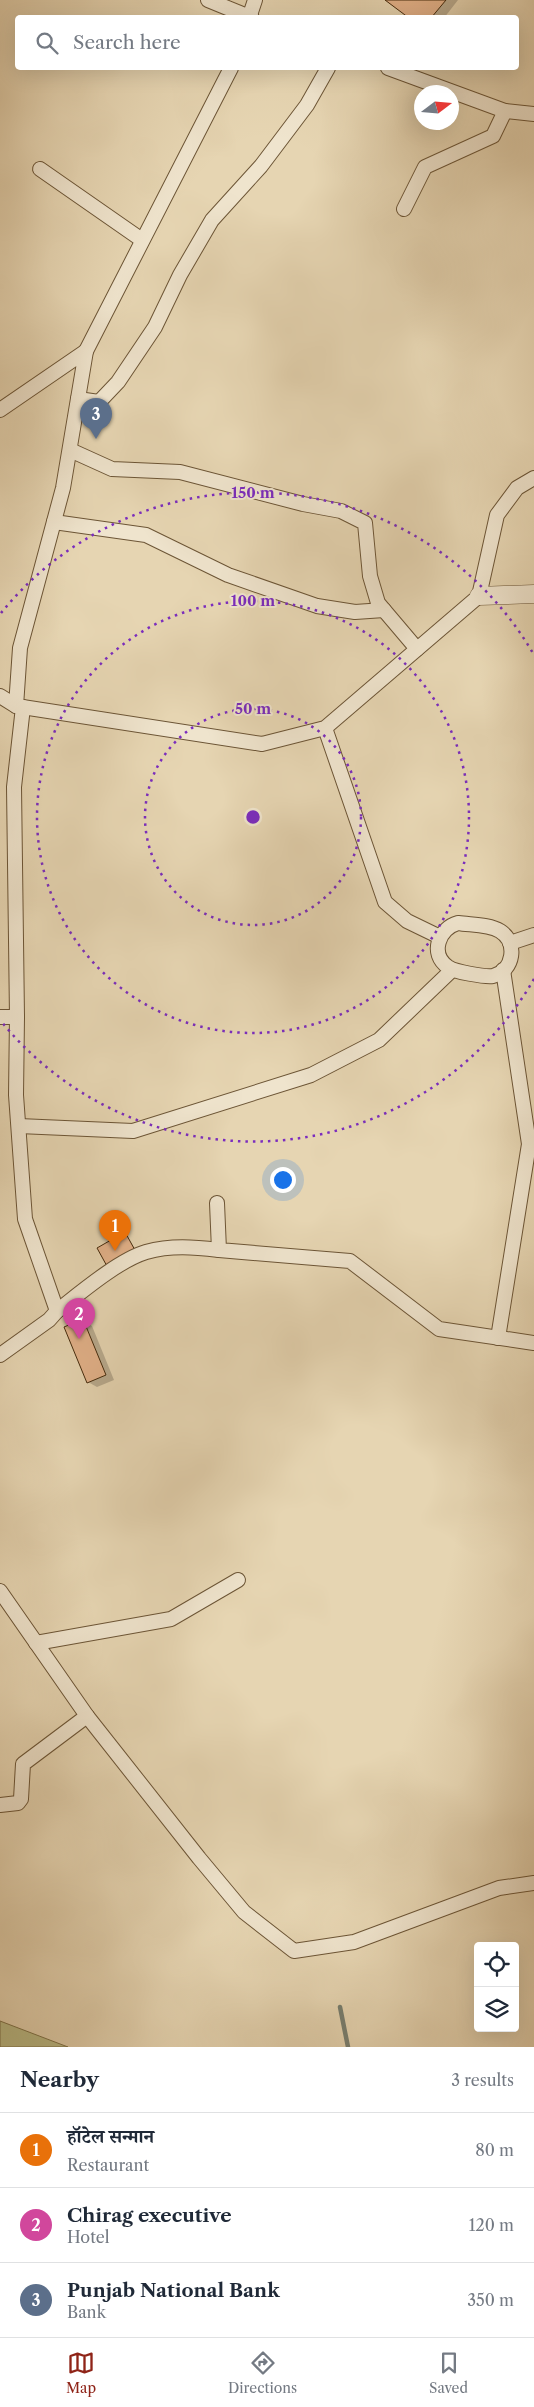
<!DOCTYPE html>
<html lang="en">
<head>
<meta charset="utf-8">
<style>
  :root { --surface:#fff; --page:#f2f2f3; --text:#1f2937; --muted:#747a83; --line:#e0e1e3; --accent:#8f2418 }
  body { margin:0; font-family:"Libre Caslon Text","Noto Serif Devanagari",serif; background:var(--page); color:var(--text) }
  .controls { position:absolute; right:15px; bottom:15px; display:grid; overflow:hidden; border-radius:5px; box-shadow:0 5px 20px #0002 }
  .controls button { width:45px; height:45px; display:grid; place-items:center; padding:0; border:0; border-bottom:1px solid var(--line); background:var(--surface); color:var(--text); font:25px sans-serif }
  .compass { position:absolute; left:414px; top:85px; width:45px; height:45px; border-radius:50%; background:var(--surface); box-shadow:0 5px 20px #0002; rotate:74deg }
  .you { position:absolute; left:282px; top:1179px; width:18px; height:18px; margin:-12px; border:4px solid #fff; border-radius:50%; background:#1a73e8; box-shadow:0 0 0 8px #1a73e833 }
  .badge { display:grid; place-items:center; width:32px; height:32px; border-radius:50%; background:var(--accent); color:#fff; font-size:16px; font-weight:700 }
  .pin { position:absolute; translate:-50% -41px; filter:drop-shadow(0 1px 2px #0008) }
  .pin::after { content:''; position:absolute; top:26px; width:18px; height:15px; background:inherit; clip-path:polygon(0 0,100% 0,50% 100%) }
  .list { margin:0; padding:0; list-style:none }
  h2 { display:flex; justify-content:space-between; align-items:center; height:65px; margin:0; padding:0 20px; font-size:21px }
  h2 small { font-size:16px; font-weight:400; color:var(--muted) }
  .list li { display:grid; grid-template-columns:32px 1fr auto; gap:15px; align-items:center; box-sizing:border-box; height:75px; padding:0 20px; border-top:1px solid var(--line) }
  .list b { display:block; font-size:19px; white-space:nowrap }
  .list p { margin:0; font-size:16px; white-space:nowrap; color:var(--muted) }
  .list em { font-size:16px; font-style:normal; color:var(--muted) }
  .icon { flex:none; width:28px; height:28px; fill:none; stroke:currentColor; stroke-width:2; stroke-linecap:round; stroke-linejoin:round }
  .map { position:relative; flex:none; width:534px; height:2047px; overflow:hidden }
  .search { position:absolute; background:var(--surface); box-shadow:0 5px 20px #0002; left:15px; right:15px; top:15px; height:55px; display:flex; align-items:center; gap:12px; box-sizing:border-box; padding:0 18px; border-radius:5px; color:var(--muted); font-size:19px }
  .sheet { height:290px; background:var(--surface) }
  nav { display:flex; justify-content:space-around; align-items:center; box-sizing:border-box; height:70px; border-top:1px solid var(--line); background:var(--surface); font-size:14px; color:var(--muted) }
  nav a { display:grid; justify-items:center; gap:2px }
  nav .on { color:var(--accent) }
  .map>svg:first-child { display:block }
  .green { fill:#babc88; stroke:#7f734a }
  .shadow { fill:#0003 }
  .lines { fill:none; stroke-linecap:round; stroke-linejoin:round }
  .stream { stroke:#777f71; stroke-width:4.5 }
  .building { fill:#e3b28a; stroke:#442a0c }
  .minor-casing { stroke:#6c5536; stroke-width:16 }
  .tertiary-casing { stroke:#6c5536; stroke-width:19 }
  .minor { stroke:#efe4cd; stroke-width:14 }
  .tertiary { stroke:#efe4cd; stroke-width:18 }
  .ring { fill:none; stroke:#7b2cbf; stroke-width:2.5; stroke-dasharray:2.5 5 }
  .centre { fill:#7b2cbf; stroke:#efe4cd; stroke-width:2.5 }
  .ring-label { font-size:15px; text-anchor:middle; font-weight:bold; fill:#7b2cbf; stroke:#efe4cd; stroke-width:4; stroke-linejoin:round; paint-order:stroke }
</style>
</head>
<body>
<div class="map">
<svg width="534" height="2047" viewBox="0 0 534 2047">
  <rect width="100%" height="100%" fill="#e6d5b2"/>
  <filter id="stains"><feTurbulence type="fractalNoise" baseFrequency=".004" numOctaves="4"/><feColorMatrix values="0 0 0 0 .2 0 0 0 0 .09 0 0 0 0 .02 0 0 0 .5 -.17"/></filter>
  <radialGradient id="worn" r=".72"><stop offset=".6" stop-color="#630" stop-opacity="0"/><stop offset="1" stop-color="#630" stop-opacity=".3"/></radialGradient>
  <!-- green -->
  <polygon class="green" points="0,2021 68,2047 0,2047"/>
  <!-- shadow -->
  <g class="shadow">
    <polygon points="387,0 458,0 444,18 411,18"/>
    <polygon points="125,1233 138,1254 112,1269"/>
    <polygon points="83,1321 92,1326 114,1380 97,1387 88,1382"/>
  </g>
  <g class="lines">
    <!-- stream -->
    <polyline class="stream" points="340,2007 348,2047"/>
  </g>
  <!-- building -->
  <g class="building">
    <polygon points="385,0 446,0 431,18 409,18"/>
    <polygon points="125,1232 136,1252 108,1268 97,1248"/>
    <polygon points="83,1319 106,1375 87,1383 64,1327"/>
  </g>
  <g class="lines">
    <defs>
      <g id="minor">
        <polyline points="208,0 252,18"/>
        <polyline points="249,18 255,0"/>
        <polyline points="388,68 505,111"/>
        <polyline points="40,169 142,240"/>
        <polyline points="404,209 425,167 493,136 505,111 534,114"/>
        <polyline points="86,351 231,68"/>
        <polyline points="78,399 99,402 118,382 155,327 180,275 212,220 261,166 307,105 328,68"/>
        <polyline points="0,410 86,351 63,488 20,648 16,706"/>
        <polyline points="70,450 112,469 180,472 303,504 341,511 365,523 370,576 378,603 417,649"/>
        <polyline points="54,522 146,535 228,575 317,606 355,612 384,610"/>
        <polyline points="0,696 16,706 262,744 325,728 479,596 497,515 517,488 534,478"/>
        <polyline points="325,728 385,902 407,921 440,937"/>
        <path d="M 458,923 C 471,925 489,924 500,931 C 518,942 514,971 493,976 C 485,977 454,972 448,967 C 429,954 439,928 458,923 Z"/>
        <polyline points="510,943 534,935"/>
        <polyline points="0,1017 17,1017"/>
        <polyline points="19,1126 133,1131 311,1075 379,1040 452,970"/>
        <polyline points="217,1203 219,1250 350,1261 439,1329 534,1343"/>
        <path d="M 57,1311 C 80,1293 119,1260 146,1252 C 171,1245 194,1247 219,1250"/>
        <polyline points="498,1338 529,1144 503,970"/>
        <polyline points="0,1355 49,1320 57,1311 25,1219 16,1095 17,1017 14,787 23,707"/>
        <polyline points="0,1591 87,1716 199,1858 244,1912 294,1951 354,1942 499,1888 534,1883"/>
        <polyline points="36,1643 171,1619 238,1580"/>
        <polyline points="0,1805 18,1803 21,1799 23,1764 87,1716"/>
      </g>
      <polyline id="tertiary" points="479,596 534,594"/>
    </defs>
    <!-- minor casing -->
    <use href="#minor" class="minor-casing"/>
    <!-- tertiary casing -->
    <use href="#tertiary" class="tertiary-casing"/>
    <!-- minor -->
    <use href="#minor" class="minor"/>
    <!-- tertiary -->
    <use href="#tertiary" class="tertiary"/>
  </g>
  <!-- distance rings -->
  <g class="ring">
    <circle cx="253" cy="817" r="108"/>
    <circle cx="253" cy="817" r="216"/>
    <path d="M534 979A324 324 0 0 1 1 1021M1 613A324 324 0 0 1 534 655"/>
  </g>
  <circle cx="253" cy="817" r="8" class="centre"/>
  <g class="ring-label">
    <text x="253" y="498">150 m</text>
    <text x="253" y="606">100 m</text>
    <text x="253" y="714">50 m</text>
  </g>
  <rect width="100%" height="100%" filter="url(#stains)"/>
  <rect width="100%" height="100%" fill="url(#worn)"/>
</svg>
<div class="controls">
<button><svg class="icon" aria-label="locate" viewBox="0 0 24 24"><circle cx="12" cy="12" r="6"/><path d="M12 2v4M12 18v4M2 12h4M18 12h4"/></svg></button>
<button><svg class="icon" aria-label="layers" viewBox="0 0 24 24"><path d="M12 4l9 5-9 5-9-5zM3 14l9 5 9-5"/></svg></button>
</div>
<svg class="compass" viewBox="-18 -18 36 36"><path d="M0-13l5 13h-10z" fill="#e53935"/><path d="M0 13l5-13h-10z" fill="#747a83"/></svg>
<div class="you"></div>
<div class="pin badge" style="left:115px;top:1251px;background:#e8710a">1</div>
<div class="pin badge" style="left:79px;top:1339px;background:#d1479c">2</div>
<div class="pin badge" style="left:96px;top:439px;background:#5c6f8a">3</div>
<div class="search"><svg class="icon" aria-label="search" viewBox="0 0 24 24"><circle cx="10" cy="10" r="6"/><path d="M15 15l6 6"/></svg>Search here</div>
</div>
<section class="sheet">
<h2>Nearby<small>3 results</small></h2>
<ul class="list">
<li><span class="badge" style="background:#e8710a">1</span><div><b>हॉटेल सन्मान</b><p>Restaurant</p></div><em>80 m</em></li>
<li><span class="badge" style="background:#d1479c">2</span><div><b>Chirag executive</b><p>Hotel</p></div><em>120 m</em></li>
<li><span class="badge" style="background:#5c6f8a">3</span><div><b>Punjab National Bank</b><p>Bank</p></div><em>350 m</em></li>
</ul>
</section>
<nav>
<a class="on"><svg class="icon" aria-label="map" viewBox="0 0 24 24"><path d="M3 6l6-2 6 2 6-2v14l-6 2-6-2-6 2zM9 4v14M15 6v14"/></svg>Map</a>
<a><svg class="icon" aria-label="directions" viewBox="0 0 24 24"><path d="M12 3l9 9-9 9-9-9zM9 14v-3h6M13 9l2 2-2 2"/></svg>Directions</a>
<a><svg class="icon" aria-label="saved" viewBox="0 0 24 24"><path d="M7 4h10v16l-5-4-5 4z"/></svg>Saved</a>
</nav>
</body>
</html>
